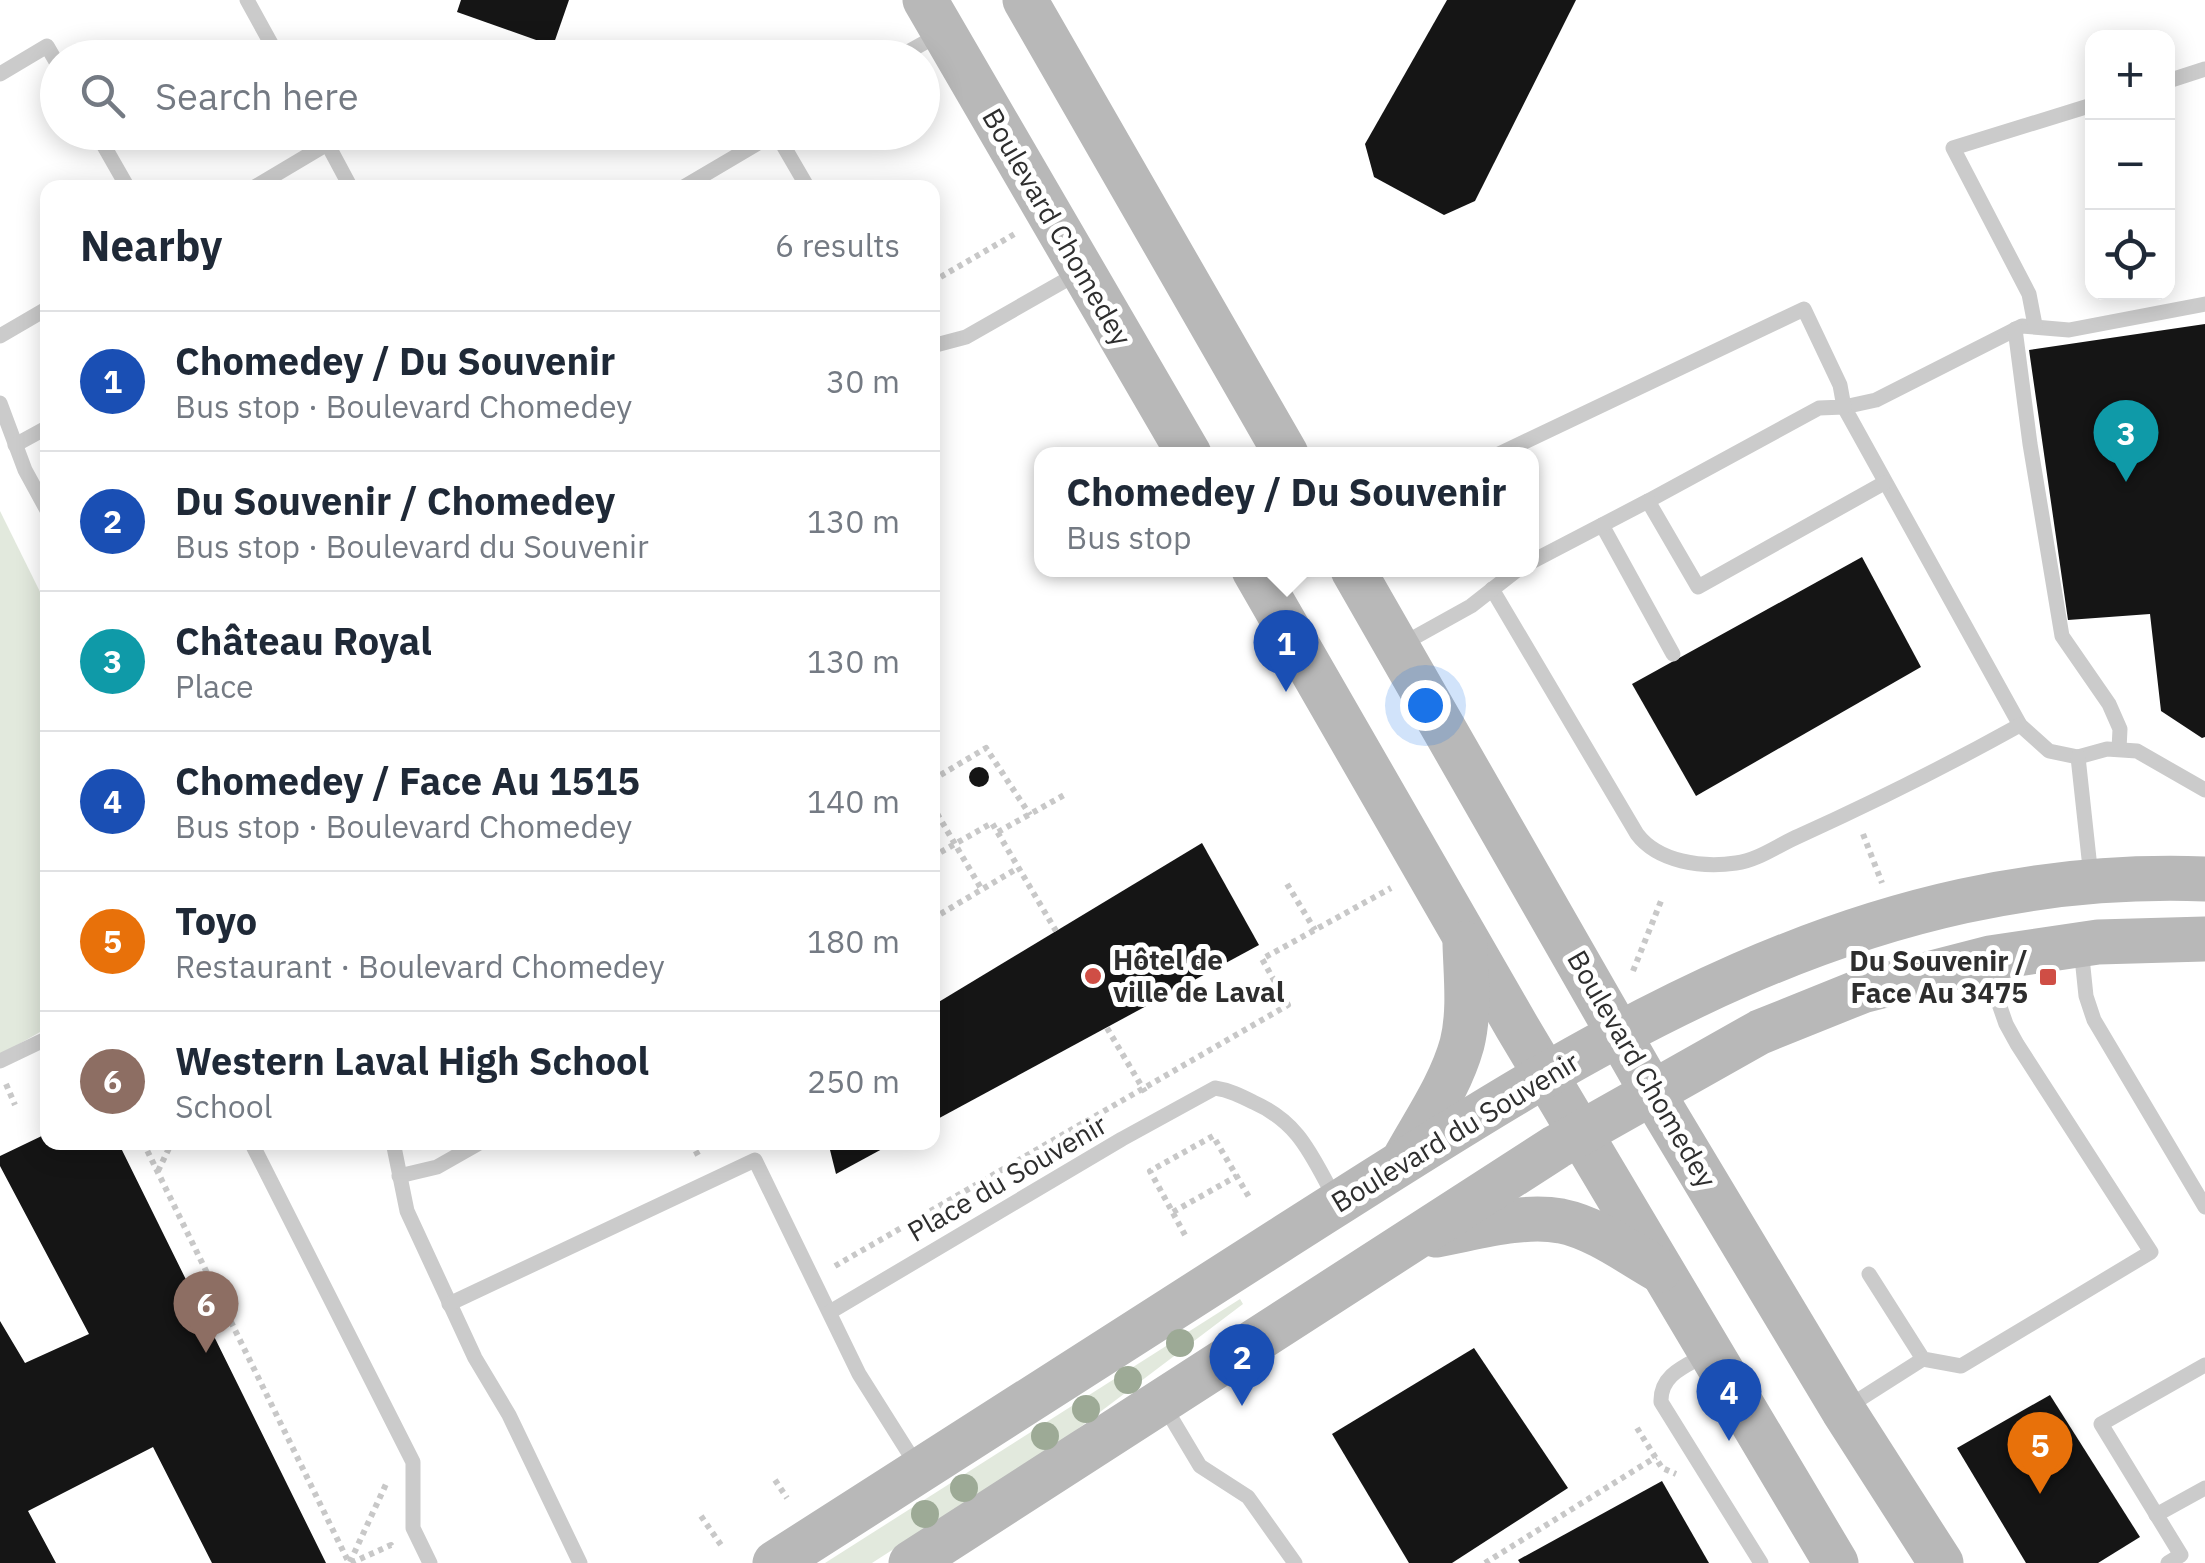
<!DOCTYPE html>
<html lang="en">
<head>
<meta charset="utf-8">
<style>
  :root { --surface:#fff; --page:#f2f2f3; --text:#1f2937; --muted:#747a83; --line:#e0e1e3; --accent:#cf4e45 }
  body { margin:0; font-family:"IBM Plex Sans",sans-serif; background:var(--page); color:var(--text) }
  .controls { position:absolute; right:30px; top:30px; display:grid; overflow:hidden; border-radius:20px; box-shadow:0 5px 25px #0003 }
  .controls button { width:90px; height:90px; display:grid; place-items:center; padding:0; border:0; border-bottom:2px solid var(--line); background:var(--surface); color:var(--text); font:50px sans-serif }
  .you { position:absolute; left:1425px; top:705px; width:35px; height:35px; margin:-25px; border:8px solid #fff; border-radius:50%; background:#1a73e8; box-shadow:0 0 0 15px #1a73e833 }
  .badge { display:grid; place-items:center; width:65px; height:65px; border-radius:50%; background:var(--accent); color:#fff; font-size:32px; font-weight:700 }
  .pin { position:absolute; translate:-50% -82px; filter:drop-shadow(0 2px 5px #0008) }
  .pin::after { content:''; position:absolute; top:52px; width:35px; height:30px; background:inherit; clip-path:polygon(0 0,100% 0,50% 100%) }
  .popup { position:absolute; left:1034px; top:447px; width:505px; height:130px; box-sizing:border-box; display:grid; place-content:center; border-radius:20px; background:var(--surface); filter:drop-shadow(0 2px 8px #0005); font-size:32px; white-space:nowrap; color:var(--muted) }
  .popup b { font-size:38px; color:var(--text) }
  .popup::after { content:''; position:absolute; left:50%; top:100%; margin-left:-20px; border:20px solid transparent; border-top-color:var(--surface) }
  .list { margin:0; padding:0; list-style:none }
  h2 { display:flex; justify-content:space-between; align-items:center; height:130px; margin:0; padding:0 40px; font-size:42px }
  h2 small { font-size:32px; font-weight:400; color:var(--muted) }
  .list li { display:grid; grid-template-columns:65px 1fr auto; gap:30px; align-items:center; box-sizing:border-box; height:140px; padding:0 40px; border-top:2px solid var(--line) }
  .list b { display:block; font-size:38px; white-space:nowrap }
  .list p { margin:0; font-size:32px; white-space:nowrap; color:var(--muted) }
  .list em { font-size:32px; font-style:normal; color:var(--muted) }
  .icon { flex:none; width:55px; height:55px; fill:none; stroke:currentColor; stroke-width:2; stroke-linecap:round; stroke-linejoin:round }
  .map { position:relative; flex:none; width:2205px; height:1563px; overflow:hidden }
  .search { position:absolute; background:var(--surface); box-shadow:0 5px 25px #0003; left:40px; top:40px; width:900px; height:110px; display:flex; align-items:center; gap:25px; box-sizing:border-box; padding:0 35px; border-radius:55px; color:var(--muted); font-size:38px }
  .panel { position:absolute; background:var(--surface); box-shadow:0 5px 25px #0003; left:40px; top:180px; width:900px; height:970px; border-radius:20px }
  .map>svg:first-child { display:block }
  .green { fill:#e2e9dd }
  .building { fill:#151515 }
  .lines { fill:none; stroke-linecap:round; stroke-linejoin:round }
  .path { stroke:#c8c8c8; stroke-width:6; stroke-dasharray:5 5; stroke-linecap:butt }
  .lane { stroke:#cbcbcb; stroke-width:15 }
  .secondary { stroke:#b8b8b8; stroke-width:45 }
  .tree { fill:#9daa96 }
  .poi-dot { fill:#cf4e45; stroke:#fff; stroke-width:4 }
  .labels { text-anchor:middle; stroke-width:10; stroke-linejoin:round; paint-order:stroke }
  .street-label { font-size:28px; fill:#2e2e2e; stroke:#fff }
  .poi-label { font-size:28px; font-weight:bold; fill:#2e2e2e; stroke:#fff; text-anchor:start }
</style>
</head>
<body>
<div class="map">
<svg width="2205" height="1563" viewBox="0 0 2205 1563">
  <rect width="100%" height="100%" fill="#fff"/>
  <!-- green -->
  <g class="green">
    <polygon points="0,511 48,608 47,1028 0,1055"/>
    <polygon points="1240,1299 1243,1304 1063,1440 872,1563 825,1563"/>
  </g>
  <!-- building -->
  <g class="building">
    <polygon points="461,0 569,0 553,46 457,12"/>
    <polygon points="1447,0 1576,0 1475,201 1444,215 1374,177 1365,144"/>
    <polygon points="2205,324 2205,737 2202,738 2161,711 2150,614 2068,620 2029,350"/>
    <polygon points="1862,557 1921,667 1696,796 1632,684"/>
    <circle cx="979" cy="777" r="10"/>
    <polygon points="1202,843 1259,945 932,1122 932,1006"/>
    <polygon points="48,1133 48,1142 118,1142 326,1563 212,1563 153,1447 28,1511 56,1563 0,1563 0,1321 25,1363 89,1334 0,1166 0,1156"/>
    <polygon points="828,1142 895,1142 836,1174"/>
    <polygon points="1474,1348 1568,1488 1452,1563 1409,1563 1332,1434"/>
    <polygon points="2050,1395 2140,1537 2098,1563 2026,1563 1957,1448"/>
    <polygon points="1662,1481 1709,1563 1520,1563 1518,1560"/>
  </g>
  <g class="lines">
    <!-- path -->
    <g class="path">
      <polyline points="932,282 1018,232"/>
      <polyline points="932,780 986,748 1030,815"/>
      <polyline points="932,805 982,890"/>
      <polyline points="998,832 1066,794"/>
      <polyline points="1863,834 1882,883"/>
      <polyline points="932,857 992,823 1056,931"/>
      <polyline points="1287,884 1315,930"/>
      <polyline points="932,919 1018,868"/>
      <polyline points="1633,971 1661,901"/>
      <polyline points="1107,1028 1145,1092"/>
      <polyline points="6,1084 15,1105"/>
      <polyline points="143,1142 349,1563"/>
      <polyline points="691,1142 700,1159"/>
      <polyline points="158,1171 172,1142"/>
      <polyline points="1173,1212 1237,1176"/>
      <polyline points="1185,1235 1150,1171 1213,1136 1249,1197"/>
      <polyline points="835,1266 1288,1005 1262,959 1391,888"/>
      <polyline points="1637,1428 1662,1468 1676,1474"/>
      <polyline points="775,1480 787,1498"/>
      <polyline points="701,1516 721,1545"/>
      <polyline points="350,1562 387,1482"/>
      <polyline points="351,1563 391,1545 393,1548"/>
      <polyline points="1485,1563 1656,1457"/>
    </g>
    <!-- lane -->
    <g class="lane">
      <polyline points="247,0 279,58"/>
      <polyline points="897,58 940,34"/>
      <polyline points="0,74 47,46 58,65"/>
      <polyline points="2168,81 2205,69"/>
      <polyline points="96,132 128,188"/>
      <polyline points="321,132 351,188"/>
      <polyline points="776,133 808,188"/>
      <polyline points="253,188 327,144"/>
      <polyline points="682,188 777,132"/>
      <polyline points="2205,304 2069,330 2022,326 1876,400 1844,407 2020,725 2049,751 2078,757 2107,749 2137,751 2205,790"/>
      <polyline points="2035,325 2029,294 1953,148 2092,105"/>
      <polyline points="2015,329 2030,444 2062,636 2109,704 2120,729 2119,749"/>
      <polyline points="0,336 48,308"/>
      <polyline points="932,346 966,337 1080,272"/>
      <polyline points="0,403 25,470 48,512"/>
      <polyline points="15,445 48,427"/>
      <polyline points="1499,454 1804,309 1840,385 1844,407 1819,408 1648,501"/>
      <polyline points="1602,525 1673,654"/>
      <polyline points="1531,562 1648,501 1698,587 1884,483"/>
      <path d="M 1492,589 L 1637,834 C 1658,862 1702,868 1736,863 C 1759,860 1778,845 1799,836 C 1874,802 1948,765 2020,725"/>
      <polyline points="1399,646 1471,606 1517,570"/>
      <polyline points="2078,757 2091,877"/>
      <polyline points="2081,948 2086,996 2094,1020 2205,1207"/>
      <polyline points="0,1061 48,1038"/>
      <polyline points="251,1142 413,1462 413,1528 430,1563"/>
      <polyline points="393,1142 407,1211 475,1358 509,1415 580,1563"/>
      <polyline points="399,1176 437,1167 481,1142"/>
      <polyline points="1869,1274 1923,1359 1961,1366 2151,1252 2017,1044 2006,1024 1985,964"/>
      <polyline points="449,1304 755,1160 859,1374 917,1466"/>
      <path d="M 830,1312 L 1122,1139 L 1215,1088 C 1229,1090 1241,1096 1253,1102 C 1300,1123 1311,1155 1335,1198"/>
      <path d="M 1707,1354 C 1686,1366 1660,1374 1661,1402 L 1761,1563"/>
      <polyline points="1163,1404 1200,1466 1248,1497 1295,1563"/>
      <polyline points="1846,1408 1923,1359"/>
      <polyline points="2156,1515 2205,1488"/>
      <polyline points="2168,1563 2181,1555 2101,1424 2205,1365"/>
    </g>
    <!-- secondary -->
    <g class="secondary">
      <polyline points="925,0 1189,454"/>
      <polyline points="1025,0 1286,454"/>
      <polyline points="1254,570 1517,1027 1836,1563"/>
      <polyline points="1353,570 1652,1092 1843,1410 1941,1563"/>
      <path d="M 1406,1156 C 1426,1120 1451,1084 1462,1044 C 1470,1012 1466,977 1465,944"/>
      <path d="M 1436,1235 C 1475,1228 1521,1214 1561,1221 C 1596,1228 1629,1253 1659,1270"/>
      <path d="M 775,1563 C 943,1455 1111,1347 1280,1240 C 1570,1056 1846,866 2205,879"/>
      <polyline points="911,1563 1556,1147 1760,1032 1862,991 1990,958 2098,942 2205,939"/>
    </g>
  </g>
  <!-- trees -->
  <g class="tree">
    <circle cx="1180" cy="1343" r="14"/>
    <circle cx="1128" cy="1380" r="14"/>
    <circle cx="1086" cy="1409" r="14"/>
    <circle cx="1045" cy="1436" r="14"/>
    <circle cx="964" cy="1488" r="14"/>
    <circle cx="925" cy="1514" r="14"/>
  </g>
  <!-- markers -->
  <g class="poi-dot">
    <circle cx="1093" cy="976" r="10"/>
    <rect x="2038" y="967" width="20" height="20" rx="5"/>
  </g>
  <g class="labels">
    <!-- street labels -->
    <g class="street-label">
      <text transform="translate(1057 227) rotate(60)" y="10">Boulevard Chomedey</text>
      <text transform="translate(1642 1069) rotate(60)" y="10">Boulevard Chomedey</text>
      <text transform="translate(1455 1132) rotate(-31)" y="10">Boulevard du Souvenir</text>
      <text transform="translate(1007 1178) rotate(-30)" y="10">Place du Souvenir</text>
    </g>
    <!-- poi labels -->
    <g class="poi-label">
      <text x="1113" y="970">Hôtel de<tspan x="1113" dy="32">ville de Laval</tspan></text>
      <text x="2028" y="971" text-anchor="end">Du Souvenir /<tspan x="2028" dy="32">Face Au 3475</tspan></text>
    </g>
  </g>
</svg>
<div class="controls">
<button>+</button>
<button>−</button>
<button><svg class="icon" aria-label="locate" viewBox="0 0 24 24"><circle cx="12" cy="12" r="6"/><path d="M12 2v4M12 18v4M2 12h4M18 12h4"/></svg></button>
</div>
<div class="you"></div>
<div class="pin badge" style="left:1286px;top:692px;background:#1a4fb4">1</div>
<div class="popup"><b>Chomedey / Du Souvenir</b>Bus stop</div>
<div class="pin badge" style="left:1242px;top:1406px;background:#1a4fb4">2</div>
<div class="pin badge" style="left:2126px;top:482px;background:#0f9aa8">3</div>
<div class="pin badge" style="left:1729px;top:1441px;background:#1a4fb4">4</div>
<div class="pin badge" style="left:2040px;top:1494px;background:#e8710a">5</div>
<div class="pin badge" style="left:206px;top:1353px;background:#8d6e63">6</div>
<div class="search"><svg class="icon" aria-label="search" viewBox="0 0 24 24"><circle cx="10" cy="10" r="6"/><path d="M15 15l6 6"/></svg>Search here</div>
<section class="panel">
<h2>Nearby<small>6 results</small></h2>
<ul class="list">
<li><span class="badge" style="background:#1a4fb4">1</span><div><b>Chomedey / Du Souvenir</b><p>Bus stop · Boulevard Chomedey</p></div><em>30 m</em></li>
<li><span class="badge" style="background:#1a4fb4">2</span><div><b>Du Souvenir / Chomedey</b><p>Bus stop · Boulevard du Souvenir</p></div><em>130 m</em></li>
<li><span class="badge" style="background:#0f9aa8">3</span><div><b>Château Royal</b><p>Place</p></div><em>130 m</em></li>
<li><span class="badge" style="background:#1a4fb4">4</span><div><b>Chomedey / Face Au 1515</b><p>Bus stop · Boulevard Chomedey</p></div><em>140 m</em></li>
<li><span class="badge" style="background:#e8710a">5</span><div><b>Toyo</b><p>Restaurant · Boulevard Chomedey</p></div><em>180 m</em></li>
<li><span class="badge" style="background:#8d6e63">6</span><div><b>Western Laval High School</b><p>School</p></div><em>250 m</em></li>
</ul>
</section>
</div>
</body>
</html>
